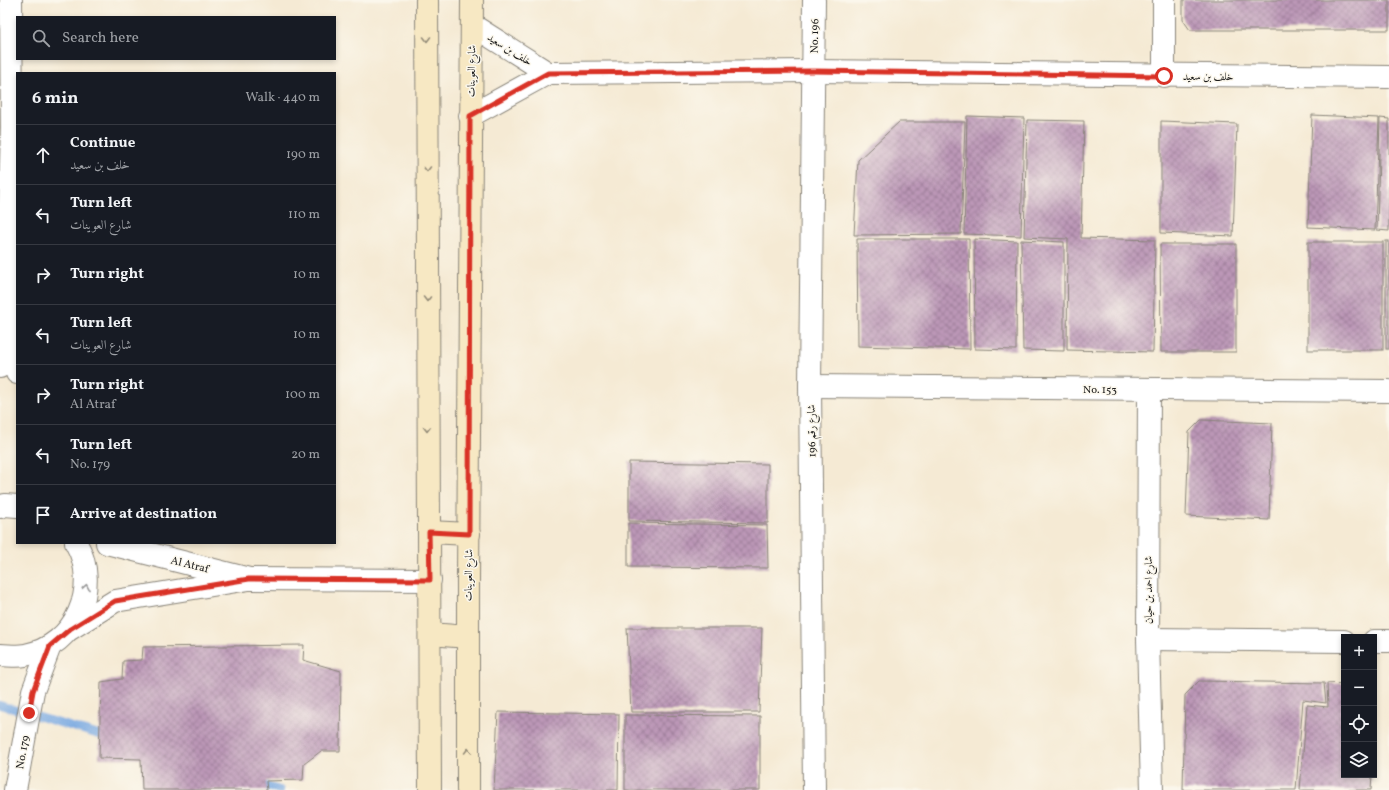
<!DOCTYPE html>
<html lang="en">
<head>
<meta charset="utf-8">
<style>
  :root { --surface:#171b24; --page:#242831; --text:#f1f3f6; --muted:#9ea1a6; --line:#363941 }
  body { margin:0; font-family:Vollkorn,Amiri,serif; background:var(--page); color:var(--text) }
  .controls { position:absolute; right:12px; bottom:12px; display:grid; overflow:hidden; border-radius:0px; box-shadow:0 2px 6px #0003 }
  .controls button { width:36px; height:36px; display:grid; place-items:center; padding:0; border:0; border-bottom:1px solid var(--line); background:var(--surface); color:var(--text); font:20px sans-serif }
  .stop { position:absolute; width:12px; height:12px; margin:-9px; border:3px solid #d93025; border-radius:50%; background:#fff }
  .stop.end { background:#d93025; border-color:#fff; box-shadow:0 1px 4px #0008 }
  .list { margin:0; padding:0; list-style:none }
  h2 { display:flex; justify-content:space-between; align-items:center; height:52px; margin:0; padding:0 16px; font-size:17px }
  h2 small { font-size:13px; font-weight:400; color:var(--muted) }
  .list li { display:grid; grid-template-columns:26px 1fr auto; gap:12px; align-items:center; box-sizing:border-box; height:60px; padding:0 16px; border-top:1px solid var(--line) }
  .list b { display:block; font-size:15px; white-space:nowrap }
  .list p { margin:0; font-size:13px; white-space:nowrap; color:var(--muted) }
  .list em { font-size:13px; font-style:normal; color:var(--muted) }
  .icon { flex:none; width:22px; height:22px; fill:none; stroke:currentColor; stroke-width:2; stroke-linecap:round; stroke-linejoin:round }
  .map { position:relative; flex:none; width:1389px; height:790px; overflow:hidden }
  .search { position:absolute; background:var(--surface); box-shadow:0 2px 6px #0003; left:16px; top:16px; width:320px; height:44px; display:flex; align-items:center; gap:10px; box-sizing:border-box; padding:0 14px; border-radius:0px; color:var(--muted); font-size:15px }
  .panel { position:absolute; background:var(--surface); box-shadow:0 2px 6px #0003; left:16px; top:72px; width:320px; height:472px; border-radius:0px }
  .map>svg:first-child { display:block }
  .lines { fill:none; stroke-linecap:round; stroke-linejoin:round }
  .stream { stroke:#77a7e1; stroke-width:8 }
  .building { fill:url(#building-cross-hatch) }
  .street-casing { stroke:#888378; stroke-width:24 }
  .secondary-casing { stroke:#888378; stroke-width:24 }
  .street { stroke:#fff; stroke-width:22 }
  .secondary { stroke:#f7e8c3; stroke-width:22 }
  .oneway { stroke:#948c78 }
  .oneway2 { stroke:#999 }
  .route { stroke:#d93025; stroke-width:5 }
  .labels { text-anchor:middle; stroke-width:3; stroke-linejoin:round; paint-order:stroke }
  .street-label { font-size:11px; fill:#1c1c1c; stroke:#fbf7ec }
</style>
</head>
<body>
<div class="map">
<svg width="1389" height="790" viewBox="0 0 1389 790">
  <defs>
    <pattern id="building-cross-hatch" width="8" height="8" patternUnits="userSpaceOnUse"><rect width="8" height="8" fill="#bc97b7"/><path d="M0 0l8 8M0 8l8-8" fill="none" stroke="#987a94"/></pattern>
  </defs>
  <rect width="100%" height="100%" fill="#fbf7ec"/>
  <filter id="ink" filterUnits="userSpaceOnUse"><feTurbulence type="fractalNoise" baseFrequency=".025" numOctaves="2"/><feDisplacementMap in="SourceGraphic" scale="8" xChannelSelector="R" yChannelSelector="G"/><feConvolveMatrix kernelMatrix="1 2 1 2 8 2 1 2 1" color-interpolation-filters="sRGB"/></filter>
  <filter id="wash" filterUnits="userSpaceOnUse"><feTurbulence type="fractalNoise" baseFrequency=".012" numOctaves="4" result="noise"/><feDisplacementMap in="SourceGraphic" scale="16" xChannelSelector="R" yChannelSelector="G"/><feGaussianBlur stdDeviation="0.9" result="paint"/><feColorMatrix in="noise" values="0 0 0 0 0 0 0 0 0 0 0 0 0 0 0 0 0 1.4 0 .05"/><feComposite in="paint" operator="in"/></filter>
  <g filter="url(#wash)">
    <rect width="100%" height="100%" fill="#f5ead4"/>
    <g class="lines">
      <!-- stream -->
      <g class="stream">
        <polyline points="0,705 109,738"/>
        <polyline points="256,783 280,790"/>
      </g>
    </g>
    <g id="blocks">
      <!-- building -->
      <g class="building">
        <polygon points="1183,0 1389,0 1389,30 1190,30 1183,20"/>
        <polygon points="1312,115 1379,118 1375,230 1308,227"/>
        <polygon points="967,116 1024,118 1021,236 964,234"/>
        <polygon points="1380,118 1389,119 1389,231 1377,230"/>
        <polygon points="1027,120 1084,121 1081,238 1155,240 1153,352 1067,350 1068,239 1024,237"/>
        <polygon points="1161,121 1237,124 1233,236 1161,233"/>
        <polygon points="899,122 965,122 961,234 854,235 858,160"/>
        <polygon points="857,239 969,239 970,349 858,346"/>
        <polygon points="974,239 1017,241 1016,350 975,349"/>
        <polygon points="1021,240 1064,242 1064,351 1023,350"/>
        <rect x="1386" y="241" width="3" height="108"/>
        <rect x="1308" y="242" width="75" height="108"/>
        <polygon points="1160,244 1236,244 1236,352 1161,352"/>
        <polygon points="1201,420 1272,423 1269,520 1186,516 1189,432"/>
        <polygon points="629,462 768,464 768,523 629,521"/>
        <polygon points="628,523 767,525 768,568 628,567"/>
        <polygon points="627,628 762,628 759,712 631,712"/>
        <polygon points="304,645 303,660 341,671 340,751 321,751 304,764 303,780 266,781 267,790 142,790 141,759 99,758 101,682 122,679 123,661 142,660 143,647"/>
        <polygon points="1199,681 1324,683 1326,703 1303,700 1296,790 1183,790 1185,695"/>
        <polygon points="1327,683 1344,684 1344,775 1372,775 1371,790 1300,790 1307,705 1328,707"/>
        <polygon points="498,712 619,714 618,790 494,790"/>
        <polygon points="625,715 760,716 760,790 625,790"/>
      </g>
    </g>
  </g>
  <g filter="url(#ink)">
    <use href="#blocks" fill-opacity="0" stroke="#888378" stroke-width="1"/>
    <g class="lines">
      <defs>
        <g id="street">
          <polyline points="472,25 548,73"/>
          <polyline points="1164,76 1164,0"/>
          <polyline points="470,116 548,73 813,71 1389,77"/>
          <polyline points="7,321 12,127 11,0"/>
          <polyline points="0,367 7,321 17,373"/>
          <polyline points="810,386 1389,391"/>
          <polyline points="1149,389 1148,639 1152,790"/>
          <polyline points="0,507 5,505 17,506"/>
          <polyline points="249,579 430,580"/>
          <polyline points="70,629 115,601 249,579 107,543"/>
          <polyline points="1148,639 1344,641"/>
          <polyline points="1374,641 1389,641"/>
          <path d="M 0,655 C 8,655 17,657 25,655 C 76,646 101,587 76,543"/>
          <polyline points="15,790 33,691 50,646"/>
          <polyline points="814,790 810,386 814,0"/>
        </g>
        <g id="secondary">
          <polyline points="427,0 430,790"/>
          <polyline points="429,532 469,534"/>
          <polyline points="430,634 468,637"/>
          <polyline points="468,790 468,580 472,0"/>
        </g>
      </defs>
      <!-- street casing -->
      <use href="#street" class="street-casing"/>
      <!-- secondary casing -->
      <use href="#secondary" class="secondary-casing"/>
      <!-- street -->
      <use href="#street" class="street"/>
      <!-- secondary -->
      <use href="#secondary" class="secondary"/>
    </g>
    <!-- one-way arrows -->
    <defs><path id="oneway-chevron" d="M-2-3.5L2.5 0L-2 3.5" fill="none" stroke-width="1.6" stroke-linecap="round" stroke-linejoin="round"/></defs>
    <g class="oneway">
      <use href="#oneway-chevron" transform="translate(427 39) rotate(90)"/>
      <use href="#oneway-chevron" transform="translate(427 169) rotate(90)"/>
      <use href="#oneway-chevron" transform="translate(427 299) rotate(90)"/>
      <use href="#oneway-chevron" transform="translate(427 429) rotate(90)"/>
      <use href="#oneway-chevron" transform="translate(468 751) rotate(-90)"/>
    </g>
    <use class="oneway2" href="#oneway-chevron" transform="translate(86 587) rotate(-80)"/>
  </g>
  <g class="lines" filter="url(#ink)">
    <!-- route -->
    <polyline class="route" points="29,713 33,691 50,646 70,629 115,601 249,579 430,580 429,532 469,534 470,116 548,73 813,71 1164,76"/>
  </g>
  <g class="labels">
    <!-- street labels -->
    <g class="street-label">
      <text transform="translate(814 36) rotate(-89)" y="4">No. 196</text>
      <text transform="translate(510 49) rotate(32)" y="4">خلف بن سعيد</text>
      <text transform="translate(471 71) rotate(-89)" y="4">شارع العوينات</text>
      <text x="1208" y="80">خلف بن سعيد</text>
      <text x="1100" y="393">No. 153</text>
      <text transform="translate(811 431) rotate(-91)" y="4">شارع رقم 196</text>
      <text transform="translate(190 564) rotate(14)" y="4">Al Atraf</text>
      <text transform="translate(468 575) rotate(-89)" y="4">شارع العوينات</text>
      <text transform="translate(1148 590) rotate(-90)" y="4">شارع احمد بن حيان</text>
      <text transform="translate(22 752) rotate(-80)" y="4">No. 179</text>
    </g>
  </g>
</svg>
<div class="controls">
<button>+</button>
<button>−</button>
<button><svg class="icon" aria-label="locate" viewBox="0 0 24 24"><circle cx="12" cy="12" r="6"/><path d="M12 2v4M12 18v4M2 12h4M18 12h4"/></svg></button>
<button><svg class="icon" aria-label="layers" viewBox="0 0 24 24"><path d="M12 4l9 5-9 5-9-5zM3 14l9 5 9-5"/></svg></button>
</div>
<div class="stop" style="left:1164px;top:76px"></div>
<div class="stop end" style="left:29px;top:713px"></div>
<div class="search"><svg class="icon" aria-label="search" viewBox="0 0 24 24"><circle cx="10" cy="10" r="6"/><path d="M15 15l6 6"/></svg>Search here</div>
<section class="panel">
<h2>6 min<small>Walk · 440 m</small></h2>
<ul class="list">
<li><svg class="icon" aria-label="ahead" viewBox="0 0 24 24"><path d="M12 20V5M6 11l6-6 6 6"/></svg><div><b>Continue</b><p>خلف بن سعيد</p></div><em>190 m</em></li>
<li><svg class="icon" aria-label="left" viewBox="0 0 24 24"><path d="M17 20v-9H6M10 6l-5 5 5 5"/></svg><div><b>Turn left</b><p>شارع العوينات</p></div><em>110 m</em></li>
<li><svg class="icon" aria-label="right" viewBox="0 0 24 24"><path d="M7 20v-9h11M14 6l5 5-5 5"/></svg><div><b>Turn right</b></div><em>10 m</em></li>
<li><svg class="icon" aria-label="left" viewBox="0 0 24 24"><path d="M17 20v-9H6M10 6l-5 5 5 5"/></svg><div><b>Turn left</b><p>شارع العوينات</p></div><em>10 m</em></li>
<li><svg class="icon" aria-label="right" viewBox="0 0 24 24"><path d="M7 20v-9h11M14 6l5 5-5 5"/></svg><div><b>Turn right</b><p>Al Atraf</p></div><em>100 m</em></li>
<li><svg class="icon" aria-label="left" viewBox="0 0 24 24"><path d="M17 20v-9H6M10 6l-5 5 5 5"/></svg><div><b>Turn left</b><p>No. 179</p></div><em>20 m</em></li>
<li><svg class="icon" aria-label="arrive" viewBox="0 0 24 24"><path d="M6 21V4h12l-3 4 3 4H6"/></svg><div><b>Arrive at destination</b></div></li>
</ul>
</section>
</div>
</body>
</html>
